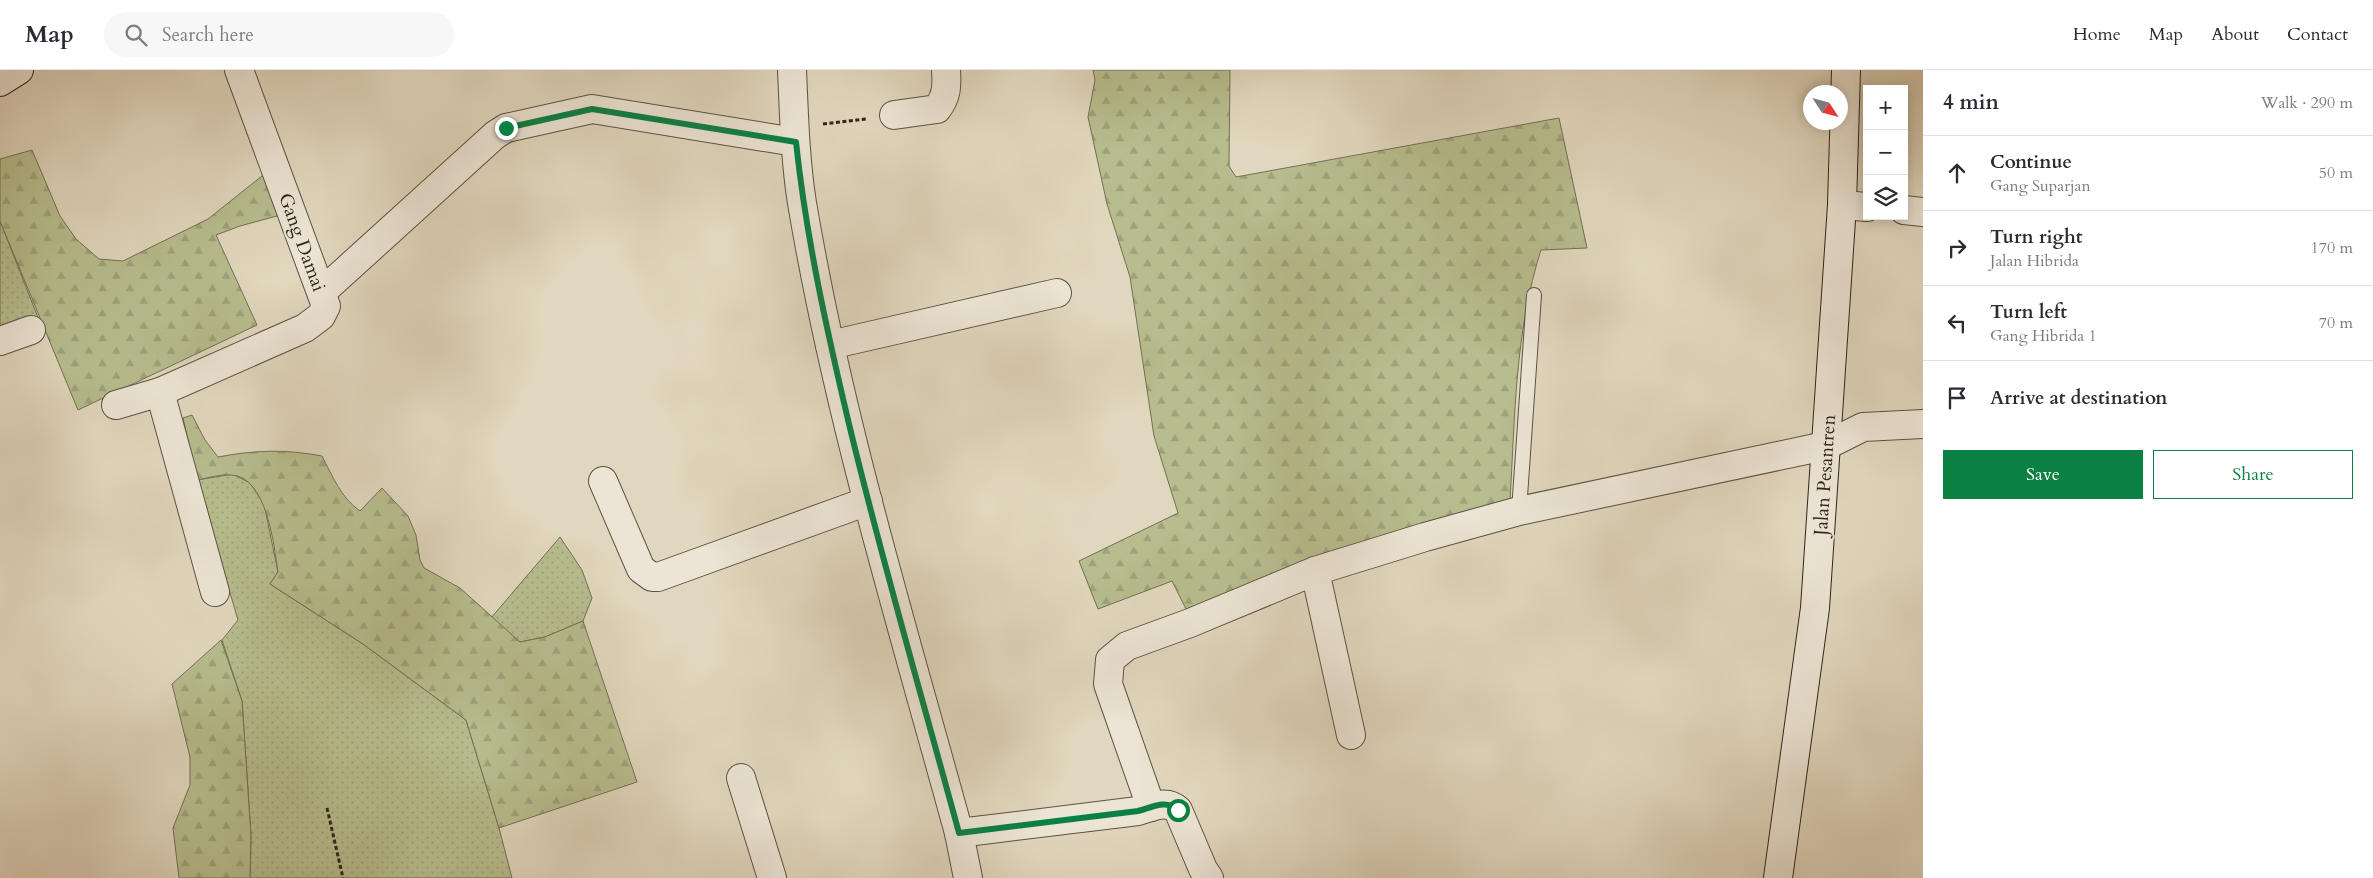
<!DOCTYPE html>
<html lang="en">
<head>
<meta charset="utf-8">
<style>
  :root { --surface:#fff; --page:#f7f7f7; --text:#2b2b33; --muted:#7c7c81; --line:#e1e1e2; --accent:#0b8043 }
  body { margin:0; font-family:Cardo,serif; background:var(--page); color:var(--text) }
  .controls { position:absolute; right:15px; top:15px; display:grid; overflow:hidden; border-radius:0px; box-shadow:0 2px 12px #0003 }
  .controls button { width:45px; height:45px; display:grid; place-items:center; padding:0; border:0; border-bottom:1px solid var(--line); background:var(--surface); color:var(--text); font:25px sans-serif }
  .compass { position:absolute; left:1803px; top:15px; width:45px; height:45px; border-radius:50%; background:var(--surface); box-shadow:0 2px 12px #0003; rotate:126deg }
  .stop { position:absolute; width:15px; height:15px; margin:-11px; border:4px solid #0b8043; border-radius:50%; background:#fff }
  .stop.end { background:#0b8043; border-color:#fff; box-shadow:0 1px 5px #0008 }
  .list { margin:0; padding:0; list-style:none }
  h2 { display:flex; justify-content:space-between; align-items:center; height:65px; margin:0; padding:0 20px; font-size:21px }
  h2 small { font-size:16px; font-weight:400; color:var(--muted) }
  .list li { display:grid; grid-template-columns:32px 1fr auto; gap:15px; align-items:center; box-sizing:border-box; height:75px; padding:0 20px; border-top:1px solid var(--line) }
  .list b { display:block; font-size:19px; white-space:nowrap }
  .list p { margin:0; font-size:16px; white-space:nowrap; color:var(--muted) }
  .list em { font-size:16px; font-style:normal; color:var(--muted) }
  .actions { display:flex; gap:10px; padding:15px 20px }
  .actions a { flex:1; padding:11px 0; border:1px solid var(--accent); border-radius:0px; text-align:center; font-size:18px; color:var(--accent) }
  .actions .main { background:var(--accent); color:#fff }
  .icon { flex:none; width:28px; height:28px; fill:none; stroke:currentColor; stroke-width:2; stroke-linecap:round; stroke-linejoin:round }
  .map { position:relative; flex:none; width:1923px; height:808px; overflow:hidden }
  header { display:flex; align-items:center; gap:30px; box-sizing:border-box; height:70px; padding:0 25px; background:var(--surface); border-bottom:1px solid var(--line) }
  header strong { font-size:24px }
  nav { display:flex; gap:28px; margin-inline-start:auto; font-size:18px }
  .search { width:350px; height:45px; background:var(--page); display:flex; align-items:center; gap:12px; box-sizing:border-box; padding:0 18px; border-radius:28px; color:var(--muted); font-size:19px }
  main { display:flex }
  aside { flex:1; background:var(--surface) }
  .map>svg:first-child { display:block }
  .grass { fill:url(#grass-dots); stroke:#727154 }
  .forest { fill:url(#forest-firs); stroke:#727154 }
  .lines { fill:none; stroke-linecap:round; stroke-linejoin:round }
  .lane-casing { stroke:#5b5243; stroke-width:16 }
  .street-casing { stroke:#5b5243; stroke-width:30 }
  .secondary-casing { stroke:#2e251a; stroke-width:30 }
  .path { stroke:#2e251a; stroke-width:3; stroke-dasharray:4 2.5; stroke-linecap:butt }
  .lane { stroke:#ece5d5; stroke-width:14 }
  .street { stroke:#ece5d5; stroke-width:28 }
  .secondary { stroke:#ece5d5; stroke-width:28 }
  .route { stroke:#0b8043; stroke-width:6 }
  .labels { text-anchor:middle; stroke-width:4; stroke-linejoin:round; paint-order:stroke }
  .street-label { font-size:19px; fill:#2e251a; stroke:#ece5d5 }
</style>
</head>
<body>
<header>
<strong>Map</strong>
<div class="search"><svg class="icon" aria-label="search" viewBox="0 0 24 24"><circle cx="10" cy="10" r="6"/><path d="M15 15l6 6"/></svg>Search here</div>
<nav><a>Home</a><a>Map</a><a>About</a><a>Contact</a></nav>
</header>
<main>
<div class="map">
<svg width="1923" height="808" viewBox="0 0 1923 808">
  <defs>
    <pattern id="grass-dots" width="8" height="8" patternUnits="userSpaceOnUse" patternTransform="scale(1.25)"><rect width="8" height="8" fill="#b7bd8e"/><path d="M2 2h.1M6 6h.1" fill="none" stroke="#9ea27a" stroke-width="1.8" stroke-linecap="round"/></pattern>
    <pattern id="forest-firs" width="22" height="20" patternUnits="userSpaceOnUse" patternTransform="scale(1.25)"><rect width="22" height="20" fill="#b7bd8e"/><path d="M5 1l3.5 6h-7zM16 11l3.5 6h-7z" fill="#9ea27a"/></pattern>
  </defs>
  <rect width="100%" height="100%" fill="#e1d7be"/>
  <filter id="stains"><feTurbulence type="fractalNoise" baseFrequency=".004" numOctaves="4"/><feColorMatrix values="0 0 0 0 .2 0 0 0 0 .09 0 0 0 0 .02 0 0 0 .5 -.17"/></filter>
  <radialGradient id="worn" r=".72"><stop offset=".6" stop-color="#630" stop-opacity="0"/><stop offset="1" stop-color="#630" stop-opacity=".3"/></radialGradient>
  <!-- grass -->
  <g class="grass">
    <polygon points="0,151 39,250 0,261"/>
    <polygon points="233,404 250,413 264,434 278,502 270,514 363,574 466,650 499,758 512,808 250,808 251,766 242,631 222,570 238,550 197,410"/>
    <polygon points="560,467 582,500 592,528 583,551 545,567 520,572 491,548"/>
  </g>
  <!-- forest -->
  <g class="forest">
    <path d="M 1093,0 L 1230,0 L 1229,96 L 1236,107 L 1559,48 L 1587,178 L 1541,180 C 1515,261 1515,346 1510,431 L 1330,487 L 1186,539 L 1172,511 L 1098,539 L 1079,491 L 1178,443 L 1154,366 L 1130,207 L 1107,134 L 1088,47 L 1095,10 Z"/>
    <polygon points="32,80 60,146 76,169 99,189 123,191 208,149 272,98 288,143 240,156 216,165 257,255 78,340 0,151 0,89"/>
    <path d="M 192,345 L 205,370 L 218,387 C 254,380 286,379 322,386 C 332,405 341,428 360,441 L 382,418 L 408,446 L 416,465 L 420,490 L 424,498 L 460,518 L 520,572 L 545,567 L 583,551 L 637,712 L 499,758 L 466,650 L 363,574 L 270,514 L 278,502 C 274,476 267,406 231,405 C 221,404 208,408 197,410 L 183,348 Z"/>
    <polygon points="221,570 242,631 251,766 250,808 179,808 173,758 190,715 190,687 172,614"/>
  </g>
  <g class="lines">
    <defs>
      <polyline id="lane" points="1519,441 1534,225"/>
      <g id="street">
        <path d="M 792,0 C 794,44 795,89 802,133 C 838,347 902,555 959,763 L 968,808"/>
        <path d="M 894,45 L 937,39 C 947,26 947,16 946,0"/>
        <polyline points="1842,135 1867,137"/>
        <polyline points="1904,140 1923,142"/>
        <polyline points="322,222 495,65 506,58 592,39 795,72"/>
        <polyline points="0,271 31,260"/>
        <polyline points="830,275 1057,223"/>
        <polyline points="160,322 215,522"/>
        <polyline points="116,335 160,322 305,258 321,246 326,236 239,0"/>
        <polyline points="603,411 641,499 652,507 658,507 868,431"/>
        <polyline points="1315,501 1351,665"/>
        <polyline points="741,708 772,808"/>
        <polyline points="1151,737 1108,614 1110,590 1127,576 1190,553 1315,501 1425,467 1519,441 1825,376 1863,357 1923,354"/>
        <path d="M 959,763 L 1138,741 C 1153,737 1166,729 1178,740 L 1203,799 L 1209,808"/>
      </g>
      <g id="secondary">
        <polyline points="0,12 19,0"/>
        <polyline points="1778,808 1815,538 1842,135 1846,0"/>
      </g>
    </defs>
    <!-- lane casing -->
    <use href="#lane" class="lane-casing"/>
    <!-- street casing -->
    <use href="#street" class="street-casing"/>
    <!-- secondary casing -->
    <use href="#secondary" class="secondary-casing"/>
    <!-- path -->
    <g class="path">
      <polyline points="823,54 866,49"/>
      <polyline points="327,738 343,808"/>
    </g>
    <!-- lane -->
    <use href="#lane" class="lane"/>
    <!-- street -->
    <use href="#street" class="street"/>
    <!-- secondary -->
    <use href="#secondary" class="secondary"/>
  </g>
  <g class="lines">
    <!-- route -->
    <path class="route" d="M 506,58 L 592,39 L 796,72 C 806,167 827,261 849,354 C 882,491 922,627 959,763 L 1138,741 C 1153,737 1166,729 1178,740"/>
  </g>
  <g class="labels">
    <!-- street labels -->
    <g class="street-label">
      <text transform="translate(303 172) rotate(70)" y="7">Gang Damai</text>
      <text transform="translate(1824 405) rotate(-86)" y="7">Jalan Pesantren</text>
    </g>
  </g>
  <rect width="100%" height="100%" filter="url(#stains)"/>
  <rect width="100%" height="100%" fill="url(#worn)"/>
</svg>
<div class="controls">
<button>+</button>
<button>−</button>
<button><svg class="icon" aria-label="layers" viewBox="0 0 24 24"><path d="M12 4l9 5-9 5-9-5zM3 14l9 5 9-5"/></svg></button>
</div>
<svg class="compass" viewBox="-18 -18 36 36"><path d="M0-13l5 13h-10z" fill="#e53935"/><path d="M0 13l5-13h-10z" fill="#7c7c81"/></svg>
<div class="stop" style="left:1178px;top:740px"></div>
<div class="stop end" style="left:506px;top:58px"></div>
</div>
<aside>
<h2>4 min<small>Walk · 290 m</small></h2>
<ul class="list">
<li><svg class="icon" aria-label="ahead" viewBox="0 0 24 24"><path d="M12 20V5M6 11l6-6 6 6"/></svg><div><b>Continue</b><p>Gang Suparjan</p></div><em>50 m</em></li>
<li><svg class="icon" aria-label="right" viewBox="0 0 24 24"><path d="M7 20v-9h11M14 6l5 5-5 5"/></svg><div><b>Turn right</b><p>Jalan Hibrida</p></div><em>170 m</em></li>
<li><svg class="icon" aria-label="left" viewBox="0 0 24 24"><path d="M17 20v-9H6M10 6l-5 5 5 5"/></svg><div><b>Turn left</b><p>Gang Hibrida 1</p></div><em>70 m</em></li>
<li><svg class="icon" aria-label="arrive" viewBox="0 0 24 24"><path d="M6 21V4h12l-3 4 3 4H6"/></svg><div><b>Arrive at destination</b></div></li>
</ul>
<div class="actions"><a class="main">Save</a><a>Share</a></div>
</aside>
</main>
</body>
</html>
